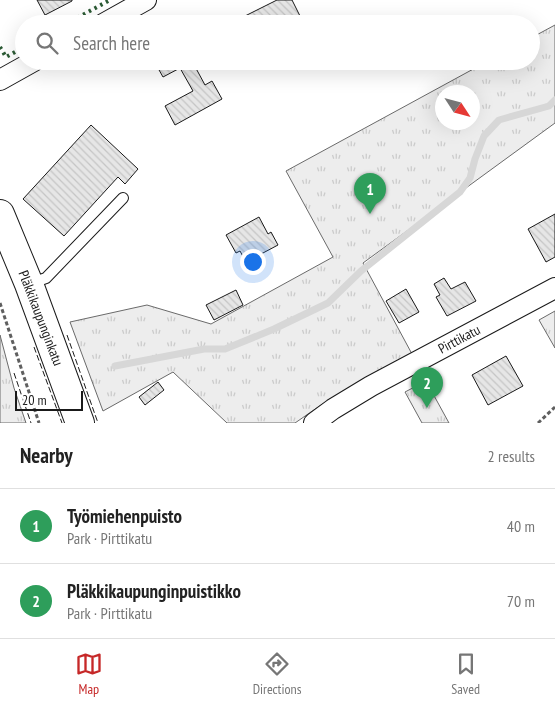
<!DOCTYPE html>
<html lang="en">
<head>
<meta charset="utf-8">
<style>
  :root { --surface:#fff; --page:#f6f6f6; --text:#222; --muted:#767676; --line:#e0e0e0; --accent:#c62828 }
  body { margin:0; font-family:"PT Sans Narrow",sans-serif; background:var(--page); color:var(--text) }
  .compass { position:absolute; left:435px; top:85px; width:45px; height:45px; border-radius:50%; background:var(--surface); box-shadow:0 5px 20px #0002; rotate:126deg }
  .scale { position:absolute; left:15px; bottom:12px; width:68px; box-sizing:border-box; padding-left:5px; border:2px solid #1a1a1a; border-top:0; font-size:14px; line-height:18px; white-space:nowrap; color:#1a1a1a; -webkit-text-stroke:4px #fff; paint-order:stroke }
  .you { position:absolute; left:252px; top:261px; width:18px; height:18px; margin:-12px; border:4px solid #fff; border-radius:50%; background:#1a73e8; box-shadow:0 0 0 8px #1a73e833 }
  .badge { display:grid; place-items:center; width:32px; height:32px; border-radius:50%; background:var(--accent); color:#fff; font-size:16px; font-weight:700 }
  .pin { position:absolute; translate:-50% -41px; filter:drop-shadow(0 1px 2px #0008) }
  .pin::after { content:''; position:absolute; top:26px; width:18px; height:15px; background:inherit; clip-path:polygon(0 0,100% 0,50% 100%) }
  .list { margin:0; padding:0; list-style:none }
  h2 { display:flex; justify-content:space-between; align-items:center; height:65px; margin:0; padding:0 20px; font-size:21px }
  h2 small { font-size:16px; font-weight:400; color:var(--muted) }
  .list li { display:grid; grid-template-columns:32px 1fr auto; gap:15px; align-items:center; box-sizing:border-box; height:75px; padding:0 20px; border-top:1px solid var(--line) }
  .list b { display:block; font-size:19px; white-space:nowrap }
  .list p { margin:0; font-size:16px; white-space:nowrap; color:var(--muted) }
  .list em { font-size:16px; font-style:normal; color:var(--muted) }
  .icon { flex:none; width:28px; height:28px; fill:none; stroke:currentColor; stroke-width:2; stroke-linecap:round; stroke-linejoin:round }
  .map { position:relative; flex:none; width:555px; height:423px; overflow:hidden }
  .search { position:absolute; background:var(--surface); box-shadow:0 5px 20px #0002; left:15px; right:15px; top:15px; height:55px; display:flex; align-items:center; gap:12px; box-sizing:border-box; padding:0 18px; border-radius:28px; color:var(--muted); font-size:19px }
  .sheet { height:215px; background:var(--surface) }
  nav { display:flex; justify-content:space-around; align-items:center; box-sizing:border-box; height:70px; border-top:1px solid var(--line); background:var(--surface); font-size:14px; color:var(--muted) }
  nav a { display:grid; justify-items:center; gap:2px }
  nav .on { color:var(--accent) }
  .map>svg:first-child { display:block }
  .park { fill:url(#park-tufts); stroke:#6a6a6a; fill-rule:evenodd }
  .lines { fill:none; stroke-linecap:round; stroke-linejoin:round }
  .stream { stroke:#d7d7d7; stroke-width:7 }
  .building { fill:url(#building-back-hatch); stroke:#1a1a1a }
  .lane-casing { stroke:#1a1a1a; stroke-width:12 }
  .street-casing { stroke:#1a1a1a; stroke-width:22 }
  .secondary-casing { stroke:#1a1a1a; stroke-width:30 }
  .path { stroke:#5f5f5f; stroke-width:3; stroke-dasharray:4 2.5; stroke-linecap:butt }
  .lane { stroke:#fff; stroke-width:10 }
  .street { stroke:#fff; stroke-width:20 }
  .secondary { stroke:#fff; stroke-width:28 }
  .hedge { stroke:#2b5a34; stroke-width:4; stroke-dasharray:2.5 4; stroke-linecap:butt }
  .fence { stroke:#1a1a1a; stroke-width:1; stroke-dasharray:6 2.5; stroke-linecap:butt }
  .labels { text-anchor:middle; stroke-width:4; stroke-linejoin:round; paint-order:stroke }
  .street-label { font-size:14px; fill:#1a1a1a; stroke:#fff }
</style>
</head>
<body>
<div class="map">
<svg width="555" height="423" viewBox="0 0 555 423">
  <defs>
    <pattern id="park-tufts" width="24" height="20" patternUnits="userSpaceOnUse" patternTransform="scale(1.25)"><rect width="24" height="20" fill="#ededed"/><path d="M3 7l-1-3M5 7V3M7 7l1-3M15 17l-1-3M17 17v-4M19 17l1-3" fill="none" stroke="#cbcbcb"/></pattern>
    <pattern id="building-back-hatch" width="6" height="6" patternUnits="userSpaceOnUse" patternTransform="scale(1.25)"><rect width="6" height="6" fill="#e6e6e6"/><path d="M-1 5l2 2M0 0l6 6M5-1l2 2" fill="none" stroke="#c5c5c5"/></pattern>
  </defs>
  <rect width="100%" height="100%" fill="#fff"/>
  <!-- park -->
  <g class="park">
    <path d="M 555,25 L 555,123 L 363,263 L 412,354 L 321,405 L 295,423 L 227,423 L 173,372 L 103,411 L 70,322 L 147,305 L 211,324 L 333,257 L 286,171 L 488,61 L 531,61 L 531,38 ZM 442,92 L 472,92 L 472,122 L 442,122 Z"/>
    <polygon points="555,311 555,348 539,320"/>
    <polygon points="0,335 14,388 26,423 0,423"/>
    <polygon points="426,381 449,423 422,423 405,392"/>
  </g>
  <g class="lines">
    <!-- stream -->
    <polyline class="stream" points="115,366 204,349 225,349 274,329 328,303 361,271 460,192 470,178 475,159 484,136 499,120 549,106 555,100"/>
  </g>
  <!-- building -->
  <g class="building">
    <polygon points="37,0 72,0 72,1 45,15"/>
    <polygon points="277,0 292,0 304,24 249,24 245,16"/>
    <polygon points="202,16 206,24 187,24"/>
    <polygon points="154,61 192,61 205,85 212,81 222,99 175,125 165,106 193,91 180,68 163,77"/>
    <polygon points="91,125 138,169 125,184 118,177 64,236 23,199"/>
    <polygon points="555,214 555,257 546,262 528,229"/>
    <polygon points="259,217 268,234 271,232 278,245 246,262 240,251 236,253 226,235"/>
    <polygon points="444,278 451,289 465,282 476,301 447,316 436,297 440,295 434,284"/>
    <polygon points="406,289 419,312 399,323 386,301"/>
    <polygon points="236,290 243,305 214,320 206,305"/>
    <polygon points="506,356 523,386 488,405 472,375"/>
    <polygon points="158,382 164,390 145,405 139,397"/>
  </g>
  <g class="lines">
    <defs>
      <polyline id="lane" points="29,284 46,278 123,198"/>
      <g id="street">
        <polyline points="103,24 146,0"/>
        <polyline points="0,80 34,61"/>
        <polyline points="314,423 333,409 371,386 555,288"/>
      </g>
      <polyline id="secondary" points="0,214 29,284 80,423"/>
    </defs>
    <!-- lane casing -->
    <use href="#lane" class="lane-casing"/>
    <!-- street casing -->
    <use href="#street" class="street-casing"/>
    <!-- secondary casing -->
    <use href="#secondary" class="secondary-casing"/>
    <!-- path -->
    <g class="path">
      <polyline points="0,303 39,423"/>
      <polyline points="538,423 555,407"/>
    </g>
    <!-- lane -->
    <use href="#lane" class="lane"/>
    <!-- street -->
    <use href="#street" class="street"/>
    <!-- secondary -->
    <use href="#secondary" class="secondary"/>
    <!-- hedge -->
    <g class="hedge">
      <polyline points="66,24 110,0"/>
      <polyline points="0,47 6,57 24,47"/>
    </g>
    <!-- fence -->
    <g class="fence">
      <polyline points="67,335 98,423"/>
      <polyline points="34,347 62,423"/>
      <polyline points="14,373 31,423"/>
    </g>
  </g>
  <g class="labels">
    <!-- street labels -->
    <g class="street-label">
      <text transform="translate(41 318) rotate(69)" y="5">Pläkkikaupunginkatu</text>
      <text transform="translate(459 339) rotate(-28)" y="5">Pirttikatu</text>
    </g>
  </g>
</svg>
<svg class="compass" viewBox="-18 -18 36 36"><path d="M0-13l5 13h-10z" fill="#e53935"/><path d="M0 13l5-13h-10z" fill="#767676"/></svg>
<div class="scale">20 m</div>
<div class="you"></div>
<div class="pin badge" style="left:370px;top:214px;background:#2e9e5b">1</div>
<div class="pin badge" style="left:427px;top:408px;background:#2e9e5b">2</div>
<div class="search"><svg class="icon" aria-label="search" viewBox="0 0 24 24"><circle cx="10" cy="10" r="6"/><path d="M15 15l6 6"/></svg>Search here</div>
</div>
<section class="sheet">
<h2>Nearby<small>2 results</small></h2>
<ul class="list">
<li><span class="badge" style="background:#2e9e5b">1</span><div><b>Työmiehenpuisto</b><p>Park · Pirttikatu</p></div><em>40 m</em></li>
<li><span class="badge" style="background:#2e9e5b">2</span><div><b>Pläkkikaupunginpuistikko</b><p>Park · Pirttikatu</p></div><em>70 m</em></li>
</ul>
</section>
<nav>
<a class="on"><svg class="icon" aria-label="map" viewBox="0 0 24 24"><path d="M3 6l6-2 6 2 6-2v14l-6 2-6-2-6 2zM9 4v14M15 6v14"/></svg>Map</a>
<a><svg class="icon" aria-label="directions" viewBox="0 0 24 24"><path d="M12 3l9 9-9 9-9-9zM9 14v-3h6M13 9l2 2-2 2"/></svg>Directions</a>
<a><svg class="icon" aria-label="saved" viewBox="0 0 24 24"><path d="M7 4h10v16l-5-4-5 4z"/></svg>Saved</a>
</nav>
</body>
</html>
